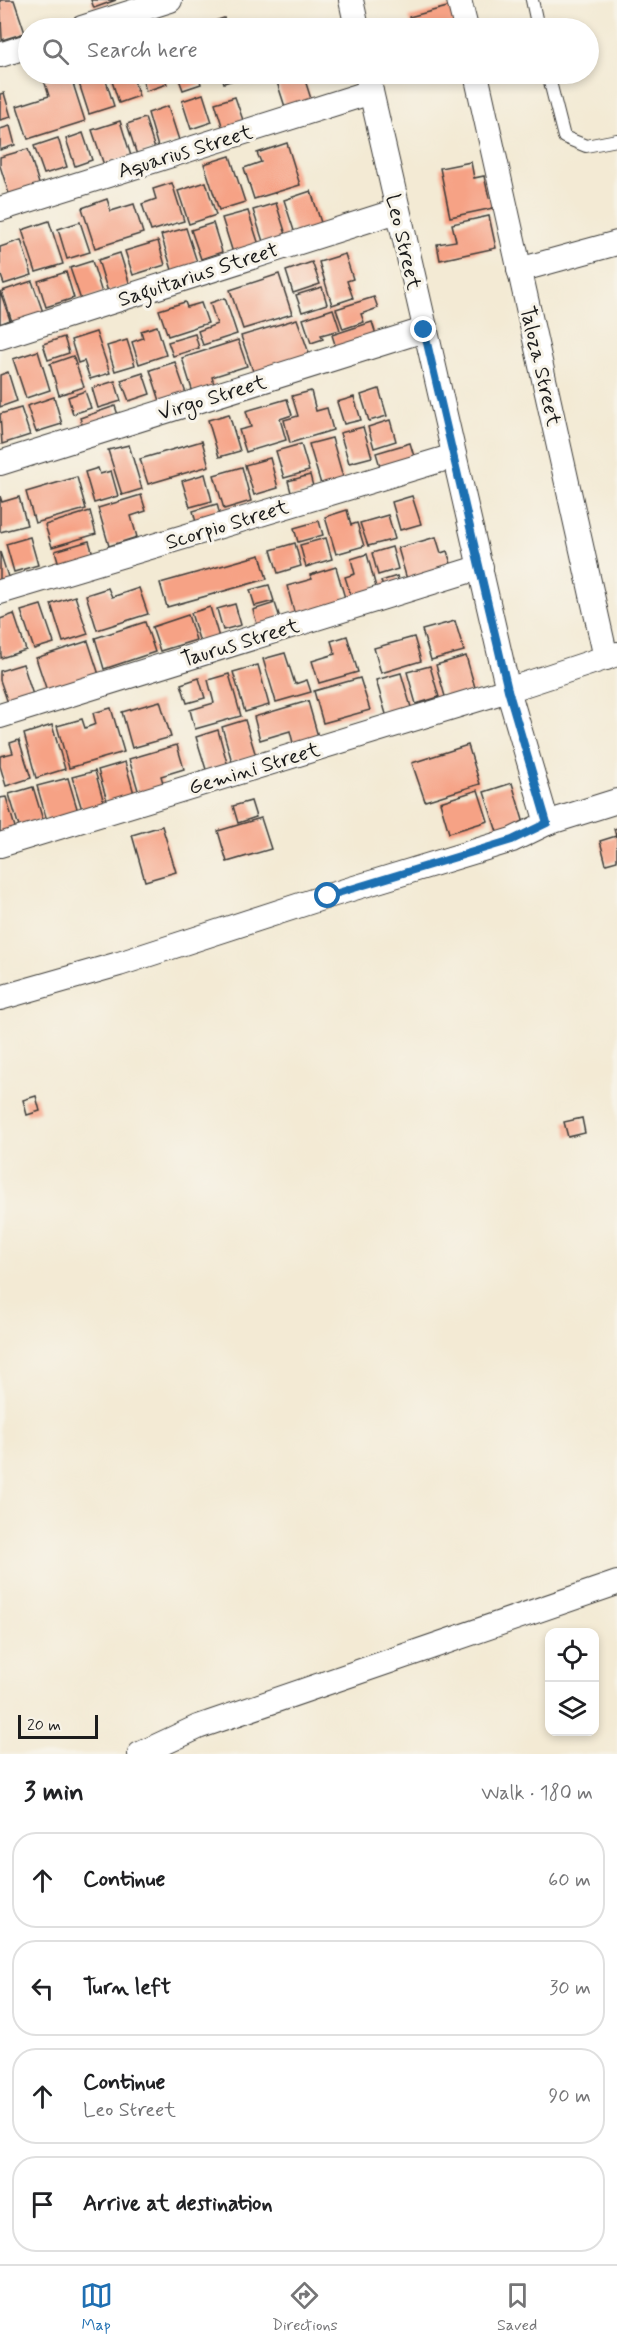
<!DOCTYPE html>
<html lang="en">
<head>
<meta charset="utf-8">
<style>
  :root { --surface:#fff; --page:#f6f6f6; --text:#202124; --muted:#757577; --line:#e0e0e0; --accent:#1f6fb2 }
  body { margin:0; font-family:Mynerve,sans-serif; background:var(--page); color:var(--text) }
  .controls { position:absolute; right:18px; bottom:18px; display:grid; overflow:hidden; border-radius:12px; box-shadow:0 3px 9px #0003 }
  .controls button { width:54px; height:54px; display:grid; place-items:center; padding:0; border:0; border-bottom:2px solid var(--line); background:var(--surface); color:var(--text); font:30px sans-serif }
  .scale { position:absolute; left:18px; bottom:15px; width:80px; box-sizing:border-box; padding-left:6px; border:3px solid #1c1c1c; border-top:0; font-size:16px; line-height:21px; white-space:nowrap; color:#1c1c1c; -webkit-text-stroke:4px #f7f3e8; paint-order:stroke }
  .stop { position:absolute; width:18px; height:18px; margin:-14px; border:4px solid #1f6fb2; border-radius:50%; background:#fff }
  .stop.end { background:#1f6fb2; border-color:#fff; box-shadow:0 2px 6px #0008 }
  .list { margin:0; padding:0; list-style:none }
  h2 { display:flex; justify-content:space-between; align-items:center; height:78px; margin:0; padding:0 24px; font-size:26px }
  h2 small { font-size:20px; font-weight:400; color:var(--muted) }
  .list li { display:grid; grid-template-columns:39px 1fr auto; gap:18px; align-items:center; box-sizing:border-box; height:96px; margin:0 12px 12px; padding:0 12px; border:2px solid var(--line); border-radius:24px }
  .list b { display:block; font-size:22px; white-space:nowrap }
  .list p { margin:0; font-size:20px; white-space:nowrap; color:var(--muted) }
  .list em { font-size:20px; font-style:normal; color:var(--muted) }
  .icon { flex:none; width:33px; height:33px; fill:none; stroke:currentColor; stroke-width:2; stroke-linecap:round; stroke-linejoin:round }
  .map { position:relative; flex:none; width:617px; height:1754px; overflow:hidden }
  .search { position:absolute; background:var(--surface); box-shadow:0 3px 9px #0003; left:18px; right:18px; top:18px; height:66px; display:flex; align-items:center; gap:15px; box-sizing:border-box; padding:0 21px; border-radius:33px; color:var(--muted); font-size:22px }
  .sheet { height:510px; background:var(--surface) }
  nav { display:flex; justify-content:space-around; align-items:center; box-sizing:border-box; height:84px; border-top:2px solid var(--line); background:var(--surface); font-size:16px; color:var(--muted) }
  nav a { display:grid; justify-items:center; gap:3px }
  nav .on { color:var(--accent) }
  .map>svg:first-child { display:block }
  .building { fill:#f6a285 }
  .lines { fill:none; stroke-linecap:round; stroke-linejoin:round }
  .service-casing { stroke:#3c3b38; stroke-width:14 }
  .minor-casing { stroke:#3c3b38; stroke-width:26 }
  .service { stroke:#fff; stroke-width:12 }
  .minor { stroke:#fff; stroke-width:24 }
  .route { stroke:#1f6fb2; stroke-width:8 }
  .labels { text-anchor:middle; stroke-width:6; stroke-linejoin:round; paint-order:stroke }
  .street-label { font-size:21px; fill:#1c1c1c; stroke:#f7f3e8 }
</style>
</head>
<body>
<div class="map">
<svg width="617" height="1754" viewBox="0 0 617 1754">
  <rect width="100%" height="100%" fill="#f7f3e8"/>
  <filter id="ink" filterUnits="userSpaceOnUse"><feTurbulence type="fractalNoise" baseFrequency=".0167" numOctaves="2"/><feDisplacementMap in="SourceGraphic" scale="12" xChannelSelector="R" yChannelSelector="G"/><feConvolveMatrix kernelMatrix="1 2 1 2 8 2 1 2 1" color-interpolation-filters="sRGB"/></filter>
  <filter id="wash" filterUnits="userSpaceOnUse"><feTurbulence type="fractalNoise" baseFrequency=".008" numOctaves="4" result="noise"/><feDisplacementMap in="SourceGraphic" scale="24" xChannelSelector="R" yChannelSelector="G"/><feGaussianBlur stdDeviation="1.35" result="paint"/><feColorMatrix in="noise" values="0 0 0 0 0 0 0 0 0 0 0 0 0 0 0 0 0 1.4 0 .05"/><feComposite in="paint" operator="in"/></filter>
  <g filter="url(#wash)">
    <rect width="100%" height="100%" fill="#f3ead4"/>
    <g id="blocks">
      <!-- building -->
      <g class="building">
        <polygon points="0,0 14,0 25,33 2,40"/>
        <polygon points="91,0 116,0 94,8"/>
        <polygon points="455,5 461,28 412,28 409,17"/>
        <polygon points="224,18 226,26 244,21 247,28 193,28"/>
        <polygon points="287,21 290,28 265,28"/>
        <polygon points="67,74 70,74 85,121 28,139 17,106 49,96 44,80"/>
        <polygon points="76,74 104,74 114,106 89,114"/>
        <polygon points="114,74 132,74 139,96 119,103 110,75"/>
        <polygon points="141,74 163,74 167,84 146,91"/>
        <polygon points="177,74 198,74 201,84 183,90"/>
        <polygon points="221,74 252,74 224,83"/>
        <polygon points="282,74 303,74 313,105 287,113 275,76"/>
        <polygon points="4,93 11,117 0,120 0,94"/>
        <polygon points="203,94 212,122 191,129 182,101"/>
        <polygon points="235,97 245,126 224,132 215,103"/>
        <polygon points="168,106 179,140 158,147 148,113"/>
        <polygon points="145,118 155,149 137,155 127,124"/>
        <polygon points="120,121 131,156 104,165 92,130"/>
        <polygon points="10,126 15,145 0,150 0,129"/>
        <polygon points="83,133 92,160 75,166 66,139"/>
        <polygon points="58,138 67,167 44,174 34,146"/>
        <polygon points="287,143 300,185 254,199 244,168 261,162 257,153"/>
        <polygon points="28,149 42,193 12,203 0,166 0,157"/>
        <polygon points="230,156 245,202 219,210 204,164"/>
        <polygon points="471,162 474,178 484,176 489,198 495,197 498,207 450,217 440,168"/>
        <polygon points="206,182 216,215 189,224 178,191"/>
        <polygon points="172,183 184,221 151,231 142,204 156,199 153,189"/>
        <polygon points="311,191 323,229 296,237 284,200"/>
        <polygon points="107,199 111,211 134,204 143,233 95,248 82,208"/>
        <polygon points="276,203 288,241 265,248 253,210"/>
        <polygon points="248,211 260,248 234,256 222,218"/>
        <polygon points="489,216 496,248 440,260 437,244 456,241 452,224"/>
        <polygon points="49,221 63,264 36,272 22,230"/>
        <polygon points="80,222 90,252 67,259 58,229"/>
        <polygon points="213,223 222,252 201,259 191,230"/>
        <polygon points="186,228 198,265 173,273 161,235"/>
        <polygon points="21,240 32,275 4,284 0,273 0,247"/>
        <polygon points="158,241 165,265 133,275 125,251"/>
        <polygon points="120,253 130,285 108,292 98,260"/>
        <polygon points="345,254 353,279 347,281 353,298 332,305 319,262"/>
        <polygon points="92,261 102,293 81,300 70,268"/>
        <polygon points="312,262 320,284 293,293 286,271"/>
        <polygon points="66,272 74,298 46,307 38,281"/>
        <polygon points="279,274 292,314 243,329 230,290"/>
        <polygon points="32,281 45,318 14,328 2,291"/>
        <polygon points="322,287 327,304 302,312 296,295"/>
        <polygon points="0,291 10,320 0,324"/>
        <polygon points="374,297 378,308 361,314 364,322 343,329 336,309"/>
        <polygon points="225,298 237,334 203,345 198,331 217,324 210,303"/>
        <polygon points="185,302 187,307 201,303 208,323 168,336 159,310"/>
        <polygon points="333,309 340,330 321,335 323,339 311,343 303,319"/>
        <polygon points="297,319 310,356 254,374 241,336"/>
        <polygon points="372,322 378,341 338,354 332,335"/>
        <polygon points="157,326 166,355 139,364 132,342 143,338 141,331"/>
        <polygon points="96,332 110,373 90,379 84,361 78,363 71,340"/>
        <polygon points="195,334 199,348 173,356 168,342"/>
        <polygon points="64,337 69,353 48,360 43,344"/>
        <polygon points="127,340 135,365 115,371 107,346"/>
        <polygon points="238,340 247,366 212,377 216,392 195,399 182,358"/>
        <polygon points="38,351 50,390 26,398 13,359"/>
        <polygon points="73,356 84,387 59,395 50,364"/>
        <polygon points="175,362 188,399 162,407 150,370"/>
        <polygon points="8,372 17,401 0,407 0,375"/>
        <polygon points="143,373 150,394 129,401 121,380"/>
        <polygon points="115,381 121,401 98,408 92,388"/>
        <polygon points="379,389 387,416 369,421 361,395"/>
        <polygon points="85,391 91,408 73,414 68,397"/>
        <polygon points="311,391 316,411 327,408 333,430 290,443 284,420 298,416 292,396"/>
        <polygon points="54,397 62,424 36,432 27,406"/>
        <polygon points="354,397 361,420 344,424 337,402"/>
        <polygon points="287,399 292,415 280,419 286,440 246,452 239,430 251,427 246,411"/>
        <polygon points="115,406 120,421 85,433 80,418"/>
        <polygon points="21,408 30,435 2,444 0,414"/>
        <polygon points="229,414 240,451 219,457 208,420"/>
        <polygon points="390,420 396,441 374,448 368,427"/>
        <polygon points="363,427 372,457 349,463 340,433"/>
        <polygon points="332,438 345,484 323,491 309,444"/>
        <polygon points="202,441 209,466 148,484 140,459"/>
        <polygon points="410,443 416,463 382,473 376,453"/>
        <polygon points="301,444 309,471 284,478 276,451"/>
        <polygon points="129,445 142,489 122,495 108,450"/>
        <polygon points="270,458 278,488 254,495 245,465"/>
        <polygon points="242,467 251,501 224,509 214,475"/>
        <polygon points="98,468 100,474 111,471 118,496 94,503 85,472"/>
        <polygon points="205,474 212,501 190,507 182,481"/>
        <polygon points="310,475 314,490 292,496 288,481"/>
        <polygon points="77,477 86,509 35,523 26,492"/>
        <polygon points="141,495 146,511 131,516 137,537 109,546 98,508"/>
        <polygon points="0,496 2,502 19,497 27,525 0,532"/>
        <polygon points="412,496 421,524 400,530 392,502"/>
        <polygon points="217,504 222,523 198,530 193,511"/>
        <polygon points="347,510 351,525 357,523 364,546 336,554 325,517"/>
        <polygon points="90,511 96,534 52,547 45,525"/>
        <polygon points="388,515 395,539 368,546 360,523"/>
        <polygon points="319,521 323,535 298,542 294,528"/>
        <polygon points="30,537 38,565 14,572 6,544"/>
        <polygon points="436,537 441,553 447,551 453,570 408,583 398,548"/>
        <polygon points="326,538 332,559 306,567 300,545"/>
        <polygon points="89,541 95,561 61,571 55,551"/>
        <polygon points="295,543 301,566 278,573 271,550"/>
        <polygon points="392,547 398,569 378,575 372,553"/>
        <polygon points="0,552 11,586 0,589"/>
        <polygon points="367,554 377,591 352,599 345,577 355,574 351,559"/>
        <polygon points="260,555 267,579 167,607 160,583"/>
        <polygon points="336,567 347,605 296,619 287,586 312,579 310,575"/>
        <polygon points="397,576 401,590 386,595 381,581"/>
        <polygon points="269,585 274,601 255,606 250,590"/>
        <polygon points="108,588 112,597 139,588 148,614 97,630 86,595"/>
        <polygon points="75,596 88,634 63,642 51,604"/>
        <polygon points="275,603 282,624 259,631 253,610"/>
        <polygon points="235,604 241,625 223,630 217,609"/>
        <polygon points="41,605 54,643 34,649 21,611"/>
        <polygon points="210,607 220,641 201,646 191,613"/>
        <polygon points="14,614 26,650 1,658 0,619"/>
        <polygon points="188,615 196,640 160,651 152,627"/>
        <polygon points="455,621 464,651 431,660 422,630"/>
        <polygon points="145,622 155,652 104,669 95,638"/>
        <polygon points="347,636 358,672 319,683 312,661 335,654 331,641"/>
        <polygon points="414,637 421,661 381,673 374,648"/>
        <polygon points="88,641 101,681 47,691 36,658"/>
        <polygon points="285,653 295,684 307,680 311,692 276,702 263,659"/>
        <polygon points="466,656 476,691 446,700 436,665"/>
        <polygon points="23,664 33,695 8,703 0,680 0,671"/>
        <polygon points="258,665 269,705 245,712 233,672"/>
        <polygon points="430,666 439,697 416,704 407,672"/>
        <polygon points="401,673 413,714 388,721 376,680"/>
        <polygon points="229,674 241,716 195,729 190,710 214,703 208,680"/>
        <polygon points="199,678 205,698 187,703 181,684"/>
        <polygon points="360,678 370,710 323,723 314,691"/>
        <polygon points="160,701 171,737 132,748 122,712"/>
        <polygon points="308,701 319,740 294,747 290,731 260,740 254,717"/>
        <polygon points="111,708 124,752 69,768 57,726 82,719 85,728 96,724 93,713"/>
        <polygon points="245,720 256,756 232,762 222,727"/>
        <polygon points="52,725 65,769 36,778 24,734"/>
        <polygon points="218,730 229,770 208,776 196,737"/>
        <polygon points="19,740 31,778 6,786 0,766 0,756 13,753 10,743"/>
        <polygon points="177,745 184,769 161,776 165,790 140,797 129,759"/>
        <polygon points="468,745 480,784 425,801 412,763"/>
        <polygon points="125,762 135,797 108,804 98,770"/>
        <polygon points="95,771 105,806 83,813 72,777"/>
        <polygon points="68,778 79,815 48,824 37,786"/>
        <polygon points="512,783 525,827 498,835 484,792"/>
        <polygon points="33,787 43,820 19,827 9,794"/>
        <polygon points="478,790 488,821 449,833 440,802"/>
        <polygon points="6,797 17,834 0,839 0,798"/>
        <polygon points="251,801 256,817 238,823 233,806"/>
        <polygon points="261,818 271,849 227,862 218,831"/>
        <polygon points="162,826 176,872 145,881 132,835"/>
        <polygon points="617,828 617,861 606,864 600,841 616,836 614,829"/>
        <polygon points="36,1096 40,1111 27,1115 23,1100"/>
        <polygon points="582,1118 585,1133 568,1137 564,1122"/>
      </g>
    </g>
  </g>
  <g filter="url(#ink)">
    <use href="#blocks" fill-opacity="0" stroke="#3c3b38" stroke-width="1.5"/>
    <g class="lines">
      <defs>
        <g id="service">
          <polyline points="532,0 538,28"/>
          <polyline points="548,74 564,137 586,146 617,140"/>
        </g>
        <g id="minor">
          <polyline points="351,0 357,28"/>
          <polyline points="459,0 466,28"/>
          <polyline points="82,28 170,0"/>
          <polyline points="0,55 28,46"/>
          <polyline points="367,74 508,690 547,823 617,801"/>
          <polyline points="476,74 606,658"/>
          <polyline points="0,209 371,92"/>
          <polyline points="519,270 617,243"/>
          <polyline points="0,337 397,211"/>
          <polyline points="0,463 424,330"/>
          <polyline points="0,592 454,456"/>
          <polyline points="0,716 481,567"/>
          <polyline points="0,845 508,690 617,654"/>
          <polyline points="0,998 119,964 328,896 512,840 547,823"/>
          <polyline points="140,1754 198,1727 617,1583"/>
        </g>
      </defs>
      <!-- service casing -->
      <use href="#service" class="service-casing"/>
      <!-- minor casing -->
      <use href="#minor" class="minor-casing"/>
      <!-- service -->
      <use href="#service" class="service"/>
      <!-- minor -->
      <use href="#minor" class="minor"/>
    </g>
  </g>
  <g class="lines" filter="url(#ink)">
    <!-- route -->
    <polyline class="route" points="328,896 512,840 547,823 508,690 424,330"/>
  </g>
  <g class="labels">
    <!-- street labels -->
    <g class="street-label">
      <text transform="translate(185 151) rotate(-17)" y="7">Aquarius Street</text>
      <text transform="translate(404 242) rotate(77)" y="7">Leo Street</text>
      <text transform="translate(198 274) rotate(-18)" y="7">Saguitarius Street</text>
      <text transform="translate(541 366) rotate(77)" y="7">Taloza Street</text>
      <text transform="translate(212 397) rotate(-17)" y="7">Virgo Street</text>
      <text transform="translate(227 524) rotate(-17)" y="7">Scorpio Street</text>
      <text transform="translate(240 642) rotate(-17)" y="7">Taurus Street</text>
      <text transform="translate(254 768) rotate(-17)" y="7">Gemini Street</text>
    </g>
  </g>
</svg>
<div class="controls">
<button><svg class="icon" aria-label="locate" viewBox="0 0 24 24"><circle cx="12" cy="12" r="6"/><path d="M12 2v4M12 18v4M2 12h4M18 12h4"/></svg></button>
<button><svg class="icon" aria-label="layers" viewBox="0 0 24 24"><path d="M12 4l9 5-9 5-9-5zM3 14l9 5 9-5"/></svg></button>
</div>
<div class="scale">20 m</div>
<div class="stop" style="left:328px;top:896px"></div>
<div class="stop end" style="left:424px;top:330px"></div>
<div class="search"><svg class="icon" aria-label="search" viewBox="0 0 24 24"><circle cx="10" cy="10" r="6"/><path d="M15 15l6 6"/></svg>Search here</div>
</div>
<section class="sheet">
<h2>3 min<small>Walk · 180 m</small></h2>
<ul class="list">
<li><svg class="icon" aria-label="ahead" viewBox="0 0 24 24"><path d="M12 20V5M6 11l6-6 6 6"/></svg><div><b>Continue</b></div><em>60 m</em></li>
<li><svg class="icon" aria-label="left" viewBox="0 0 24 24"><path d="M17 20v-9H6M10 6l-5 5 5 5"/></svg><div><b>Turn left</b></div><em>30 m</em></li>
<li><svg class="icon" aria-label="ahead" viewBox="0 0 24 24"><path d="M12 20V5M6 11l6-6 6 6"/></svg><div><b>Continue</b><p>Leo Street</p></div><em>90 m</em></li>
<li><svg class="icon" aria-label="arrive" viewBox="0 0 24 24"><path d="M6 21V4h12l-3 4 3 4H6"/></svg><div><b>Arrive at destination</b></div></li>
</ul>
</section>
<nav>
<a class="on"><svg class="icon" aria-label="map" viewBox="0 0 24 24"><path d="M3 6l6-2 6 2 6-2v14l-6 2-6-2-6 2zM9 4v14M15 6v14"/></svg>Map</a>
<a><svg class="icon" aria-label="directions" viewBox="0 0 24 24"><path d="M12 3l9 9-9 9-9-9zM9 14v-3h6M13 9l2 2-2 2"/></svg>Directions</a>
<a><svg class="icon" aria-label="saved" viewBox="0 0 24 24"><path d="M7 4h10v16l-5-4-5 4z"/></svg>Saved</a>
</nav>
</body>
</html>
